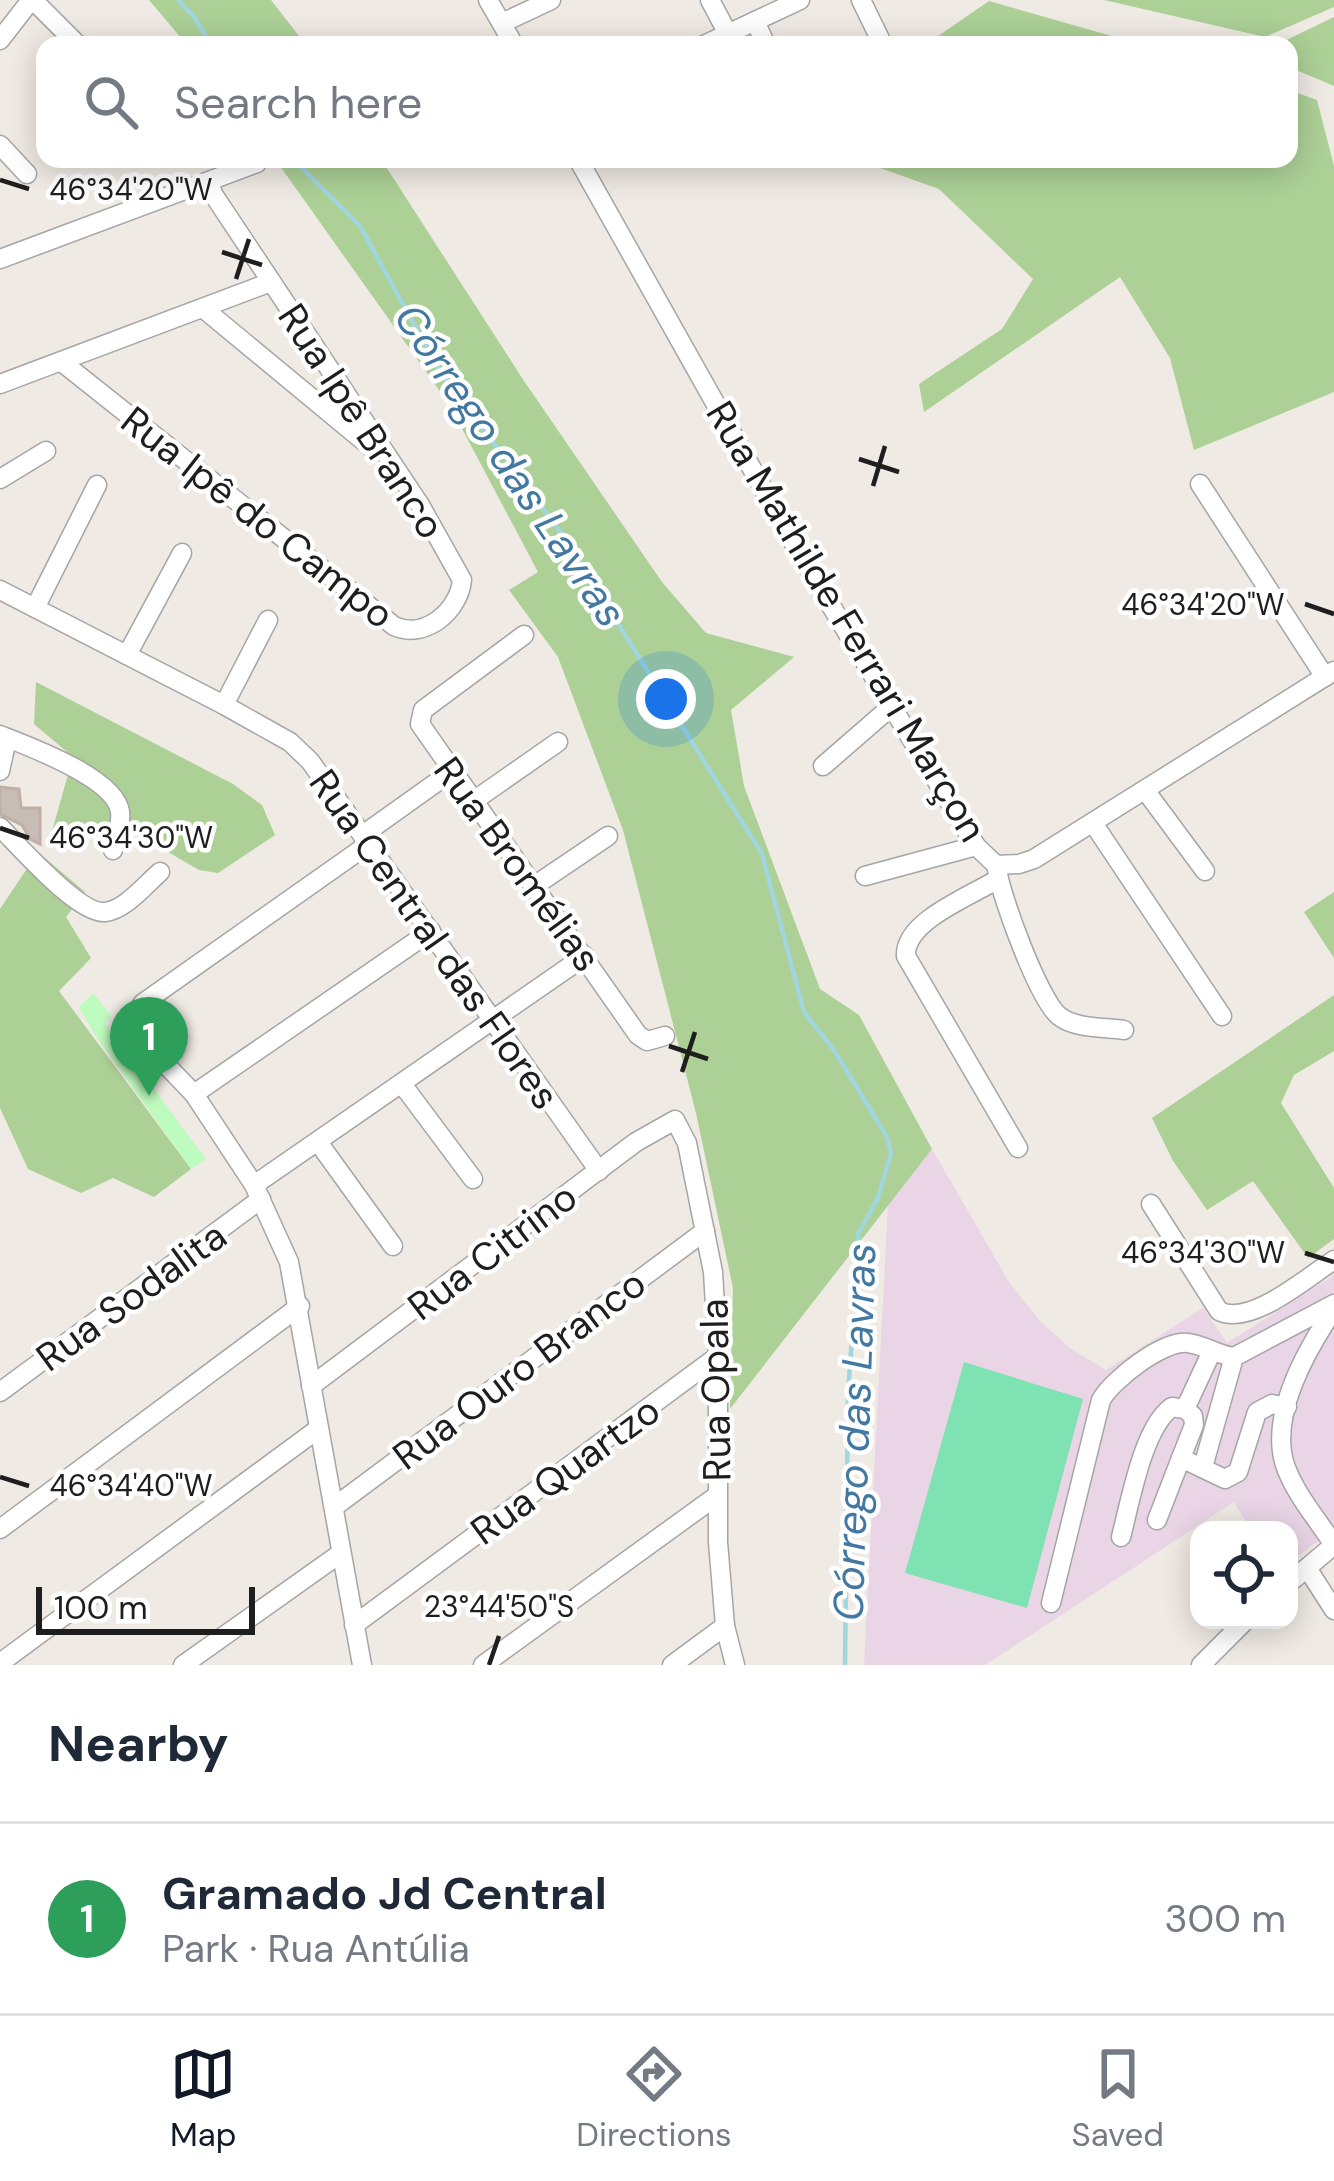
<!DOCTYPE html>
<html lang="en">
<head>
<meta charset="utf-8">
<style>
  :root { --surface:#fff; --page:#f6f6f7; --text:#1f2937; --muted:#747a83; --line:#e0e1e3; --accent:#111827 }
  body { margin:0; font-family:"DM Sans",sans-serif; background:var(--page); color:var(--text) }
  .controls { position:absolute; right:36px; bottom:36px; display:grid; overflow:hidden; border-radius:24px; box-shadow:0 6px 30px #0003 }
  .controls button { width:108px; height:108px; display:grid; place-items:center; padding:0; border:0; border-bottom:3px solid var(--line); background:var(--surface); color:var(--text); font:60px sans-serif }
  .scale { position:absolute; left:36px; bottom:30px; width:219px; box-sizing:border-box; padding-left:12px; border:6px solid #1e1e1e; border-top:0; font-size:33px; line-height:42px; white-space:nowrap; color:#1e1e1e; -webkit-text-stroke:9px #fff; paint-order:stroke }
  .you { position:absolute; left:666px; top:699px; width:42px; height:42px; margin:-30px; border:9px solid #fff; border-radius:50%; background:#1a73e8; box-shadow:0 0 0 18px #1a73e833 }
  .badge { display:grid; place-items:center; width:78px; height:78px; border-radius:50%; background:var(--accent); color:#fff; font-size:39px; font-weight:700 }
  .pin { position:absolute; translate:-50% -99px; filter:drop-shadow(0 3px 6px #0008) }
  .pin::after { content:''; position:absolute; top:63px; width:42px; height:36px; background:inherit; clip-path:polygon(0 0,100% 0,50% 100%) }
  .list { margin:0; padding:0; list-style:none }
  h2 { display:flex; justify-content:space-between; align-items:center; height:156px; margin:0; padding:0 48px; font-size:51px }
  h2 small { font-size:39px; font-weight:400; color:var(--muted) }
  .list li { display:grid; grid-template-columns:78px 1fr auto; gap:36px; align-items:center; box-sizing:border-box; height:192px; padding:0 48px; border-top:3px solid var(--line) }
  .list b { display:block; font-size:45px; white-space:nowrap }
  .list p { margin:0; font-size:39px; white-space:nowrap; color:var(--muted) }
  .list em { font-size:39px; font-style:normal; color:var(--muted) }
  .icon { flex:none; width:66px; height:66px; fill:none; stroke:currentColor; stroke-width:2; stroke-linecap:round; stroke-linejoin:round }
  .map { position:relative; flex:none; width:1334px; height:1665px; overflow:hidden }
  .search { position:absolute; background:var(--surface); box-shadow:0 6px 30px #0003; left:36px; right:36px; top:36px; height:132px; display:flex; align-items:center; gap:30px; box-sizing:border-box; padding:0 42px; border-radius:24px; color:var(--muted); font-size:45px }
  .sheet { height:348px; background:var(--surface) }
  nav { display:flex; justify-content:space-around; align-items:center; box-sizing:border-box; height:168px; border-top:3px solid var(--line); background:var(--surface); font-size:33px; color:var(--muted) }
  nav a { display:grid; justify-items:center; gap:6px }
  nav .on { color:var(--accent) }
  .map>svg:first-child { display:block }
  .industrial { fill:#e9d5e6 }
  .forest { fill:#acd096 }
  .park { fill:#befbbe }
  .pitch { fill:#7ee2b3 }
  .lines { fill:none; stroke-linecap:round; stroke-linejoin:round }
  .stream { stroke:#a2d6df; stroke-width:4.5 }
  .building { fill:#c7bcb6; stroke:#c1afa5; stroke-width:3 }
  .minor-casing { stroke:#a5a5a5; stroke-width:21 }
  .minor { stroke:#fff; stroke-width:18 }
  .ticks { fill:none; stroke:#1e1e1e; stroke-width:4.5 }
  .labels { text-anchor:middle; stroke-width:9; stroke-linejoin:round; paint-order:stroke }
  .street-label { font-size:39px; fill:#1e1e1e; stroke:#fff }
  .water-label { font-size:42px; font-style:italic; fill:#4278a1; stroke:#fff }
  .ticks-label { font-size:30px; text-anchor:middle; fill:#1e1e1e; stroke:#fff; stroke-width:9; stroke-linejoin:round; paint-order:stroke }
</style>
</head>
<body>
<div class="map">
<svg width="1334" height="1665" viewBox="0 0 1334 1665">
  <rect width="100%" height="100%" fill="#efeae3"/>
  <!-- industrial -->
  <polygon class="industrial" points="932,1149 1009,1282 1039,1320 1070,1348 1106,1370 1203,1308 1227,1343 1334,1275 1334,1529 1289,1563 1289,1530 1251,1530 1234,1502 985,1665 864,1665 888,1205"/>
  <!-- forest -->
  <g class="forest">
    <polygon points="149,0 271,0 306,45 187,45"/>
    <polygon points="1104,0 1334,0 1334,7 1265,37"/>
    <polygon points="989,1 1143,45 925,45"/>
    <polygon points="1334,17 1334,86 1289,67 1289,45 1276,45"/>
    <polygon points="1289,90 1317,100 1334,166 1334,392 1194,450 1170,358 1120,277 924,412 919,384 1002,329 1033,279 939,189 855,159 1289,159"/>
    <polygon points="275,159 381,159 522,378 662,582 706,633 794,657 731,710 744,786 820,989 859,1015 932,1149 730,1409 733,1288 696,1113 623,830 558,657 509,590 538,572 449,404"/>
    <polygon points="36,682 233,784 262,805 275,835 218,873 199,870 127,828 102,833 52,831 73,757 34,724"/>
    <polygon points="38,852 85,892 66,917 91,958 59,991 191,1169 154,1197 113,1178 81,1193 28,1169 0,1108 0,909"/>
    <polygon points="1334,892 1334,958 1304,912"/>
    <polygon points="1334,995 1334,1051 1294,1075 1281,1103 1334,1188 1334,1239 1308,1258 1253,1181 1207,1210 1173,1161 1152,1118"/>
  </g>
  <!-- park -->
  <polygon class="park" points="93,993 112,1017 105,1023 206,1159 191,1169 93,1032 79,1007"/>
  <!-- pitch -->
  <polygon class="pitch" points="964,1362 1083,1399 1027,1608 905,1573"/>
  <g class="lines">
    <!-- stream -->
    <g class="stream">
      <polyline points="178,0 195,18 211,45"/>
      <polyline points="293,159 360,226 439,370 562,534 762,854 804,1012 834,1050 887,1137 891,1153 878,1198 858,1234 859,1260 852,1284 860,1307 852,1339 848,1392 845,1665"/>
    </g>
  </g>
  <!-- building -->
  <polygon class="building" points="0,787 19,789 21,808 40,808 40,844 30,839 22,825 0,814"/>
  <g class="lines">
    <defs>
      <g id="minor">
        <polyline points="33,0 78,45"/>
        <polyline points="488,0 514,45"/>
        <polyline points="710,0 728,34"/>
        <polyline points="861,0 883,45"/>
        <polyline points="755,21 766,45"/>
        <polyline points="502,23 551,0"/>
        <polyline points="0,40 31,0"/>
        <polyline points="704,45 800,0"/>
        <polyline points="0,145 27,174"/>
        <polyline points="578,159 801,556 976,846 996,865 1019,864 1034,859 1334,671"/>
        <polyline points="0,259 257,163"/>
        <polyline points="204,309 372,448 383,451"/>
        <path d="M 63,363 L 394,626 C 425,640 459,611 462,580 L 420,505 L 213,194 L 210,183"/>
        <polyline points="0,384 271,282"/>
        <polyline points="0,479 46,451"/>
        <polyline points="1200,484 1325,677"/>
        <polyline points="0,590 224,705 290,742 310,761 599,1171"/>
        <polyline points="35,608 97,485"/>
        <polyline points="524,635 423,710 420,724 638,1035 647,1041 665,1036"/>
        <polyline points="127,655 182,553"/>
        <polyline points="224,705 268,620"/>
        <path d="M 0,735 C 28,746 116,778 120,812 C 122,823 115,840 113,850"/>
        <polyline points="0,736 5,748 0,771"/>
        <polyline points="823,766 892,706"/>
        <polyline points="1145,790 1205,871"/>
        <polyline points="472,802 558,742"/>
        <polyline points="1093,823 1222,1016"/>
        <path d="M 0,827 C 19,846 79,915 105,912 C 125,910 145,885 160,872"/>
        <polyline points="364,834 451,772"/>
        <path d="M 997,869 C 1001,897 1039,1000 1059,1016 C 1075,1029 1105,1027 1124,1030"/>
        <polyline points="865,876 976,846"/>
        <path d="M 998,879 C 971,896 904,921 906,956 L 1018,1148"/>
        <polyline points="534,886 608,836"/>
        <polyline points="402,1084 473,1179"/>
        <polyline points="194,1094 431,931"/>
        <polyline points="318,1142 393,1246"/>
        <polyline points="254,1185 585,956"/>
        <path d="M 1151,1204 L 1219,1311 C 1250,1327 1306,1278 1334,1260"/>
        <polyline points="311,1386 636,1142 675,1120 687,1143 713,1272 718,1356 718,1542 725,1626 735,1665"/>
        <polyline points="0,1392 261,1199"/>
        <polyline points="1185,1409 1212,1351"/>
        <polyline points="1203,1467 1234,1357"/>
        <polyline points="334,1507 705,1231"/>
        <polyline points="1157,1520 1181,1458"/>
        <polyline points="0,1529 300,1306"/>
        <path d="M 1121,1537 C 1130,1503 1143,1427 1172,1407 L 1185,1409 L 1193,1416 L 1194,1425 L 1181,1458 L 1225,1479 L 1238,1472 L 1257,1412 L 1272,1404 L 1287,1407"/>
        <polyline points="1307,1568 1334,1610"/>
        <path d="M 1289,1583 L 1334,1545 C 1318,1520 1295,1494 1285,1465 C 1269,1415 1307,1349 1334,1309"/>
        <path d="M 1051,1603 L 1101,1400 C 1112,1380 1163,1340 1188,1343 C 1204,1345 1218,1355 1234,1357 L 1334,1304"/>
        <polyline points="354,1625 718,1356"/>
        <polyline points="0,1663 318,1429"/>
        <polyline points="183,1665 341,1553"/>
        <polyline points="362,1665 289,1262 254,1185 194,1094 144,1042 133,1019 143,1003 370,843"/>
        <polyline points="483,1665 715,1497"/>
        <polyline points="672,1665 725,1626"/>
        <polyline points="1201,1665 1246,1620"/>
      </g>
    </defs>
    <!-- minor casing -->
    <use href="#minor" class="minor-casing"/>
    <!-- minor -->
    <use href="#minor" class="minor"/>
  </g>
  <!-- ticks -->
  <path class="ticks" d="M 0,180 L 29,189M 222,252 L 262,265M 236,279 L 249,239M 859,459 L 899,472M 873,486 L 885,446M 1305,604 L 1334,614M 0,828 L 29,838M 669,1046 L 708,1059M 682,1072 L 695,1032M 1305,1253 L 1334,1262M 0,1477 L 29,1486M 489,1665 L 499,1636"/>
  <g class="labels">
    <!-- street labels -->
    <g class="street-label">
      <text transform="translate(362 421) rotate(57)" y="14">Rua Ipê Branco</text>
      <text transform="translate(258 517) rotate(38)" y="14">Rua Ipê do Campo</text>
      <text transform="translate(847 621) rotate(59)" y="14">Rua Mathilde Ferrari Marçon</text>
      <text transform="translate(518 864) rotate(54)" y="14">Rua Bromélias</text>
      <text transform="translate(435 939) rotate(55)" y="14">Rua Central das Flores</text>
      <text transform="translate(492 1251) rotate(-37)" y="14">Rua Citrino</text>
      <text transform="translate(131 1296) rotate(-36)" y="14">Rua Sodalita</text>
      <text transform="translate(519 1369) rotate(-37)" y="14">Rua Ouro Branco</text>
      <text transform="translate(715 1390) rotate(-91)" y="14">Rua Opala</text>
      <text transform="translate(565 1470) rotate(-36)" y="14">Rua Quartzo</text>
    </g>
    <!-- water labels -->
    <g class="water-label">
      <text transform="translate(511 465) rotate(56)" y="15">Córrego das Lavras</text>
      <text transform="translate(854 1432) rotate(-88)" y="15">Córrego das Lavras</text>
    </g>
  </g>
  <g class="ticks-label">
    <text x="131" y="200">46°34'20"W</text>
    <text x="1203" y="615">46°34'20"W</text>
    <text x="131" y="848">46°34'30"W</text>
    <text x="1203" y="1263">46°34'30"W</text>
    <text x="131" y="1496">46°34'40"W</text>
    <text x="499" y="1617">23°44'50"S</text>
  </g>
</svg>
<div class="controls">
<button><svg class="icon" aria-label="locate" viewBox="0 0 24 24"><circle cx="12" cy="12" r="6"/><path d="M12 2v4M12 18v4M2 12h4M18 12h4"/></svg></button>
</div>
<div class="scale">100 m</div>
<div class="you"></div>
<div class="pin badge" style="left:149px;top:1096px;background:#2e9e5b">1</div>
<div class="search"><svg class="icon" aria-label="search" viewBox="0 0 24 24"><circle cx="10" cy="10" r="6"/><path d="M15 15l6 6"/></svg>Search here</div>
</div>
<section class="sheet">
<h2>Nearby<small></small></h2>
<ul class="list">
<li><span class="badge" style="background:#2e9e5b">1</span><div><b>Gramado Jd Central</b><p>Park · Rua Antúlia</p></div><em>300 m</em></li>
</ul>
</section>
<nav>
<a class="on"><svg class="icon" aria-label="map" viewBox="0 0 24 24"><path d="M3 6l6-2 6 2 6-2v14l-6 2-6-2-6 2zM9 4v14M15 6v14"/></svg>Map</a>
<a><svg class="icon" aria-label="directions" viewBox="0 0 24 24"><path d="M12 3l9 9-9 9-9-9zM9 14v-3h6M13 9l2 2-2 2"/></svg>Directions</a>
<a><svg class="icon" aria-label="saved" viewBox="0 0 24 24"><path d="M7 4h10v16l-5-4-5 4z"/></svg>Saved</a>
</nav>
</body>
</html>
